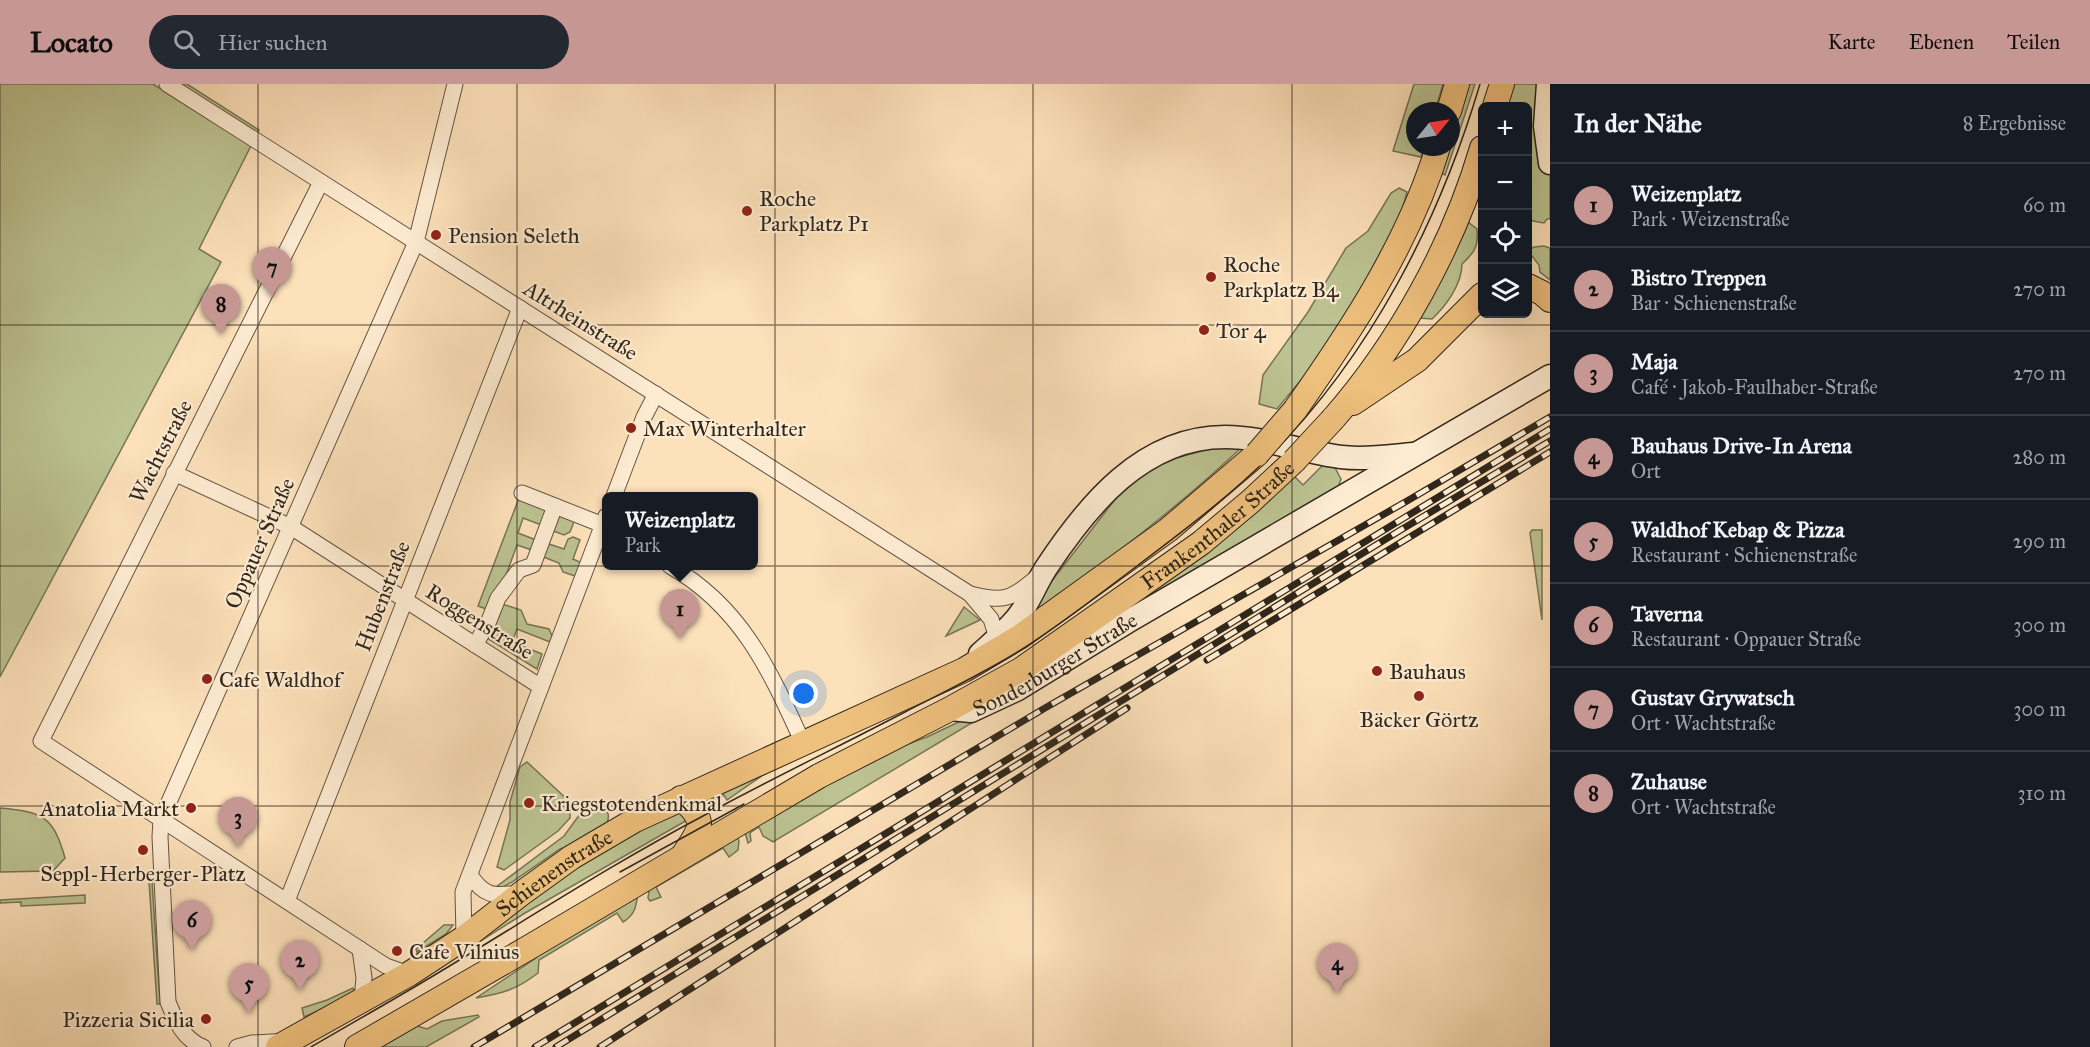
<!DOCTYPE html>
<html lang="de">
<head>
<meta charset="utf-8">
<style>
  :root { --surface:#171b24; --page:#242831; --text:#f1f3f6; --muted:#9ea1a6; --line:#363941; --accent:#c59692 }
  body { margin:0; font-family:"IM FELL Great Primer",serif; background:var(--page); color:var(--text) }
  .controls { position:absolute; right:18px; top:18px; display:grid; overflow:hidden; border-radius:9px; box-shadow:0 6px 24px #0002 }
  .controls button { width:54px; height:54px; display:grid; place-items:center; padding:0; border:0; border-bottom:2px solid var(--line); background:var(--surface); color:var(--text); font:30px sans-serif }
  .compass { position:absolute; left:1406px; top:18px; width:54px; height:54px; border-radius:50%; background:var(--surface); box-shadow:0 6px 24px #0002; rotate:60deg }
  .you { position:absolute; left:804px; top:610px; width:21px; height:21px; margin:-15px; border:4px solid #fff; border-radius:50%; background:#1a73e8; box-shadow:0 0 0 9px #1a73e833 }
  .badge { display:grid; place-items:center; width:39px; height:39px; border-radius:50%; background:var(--accent); color:#111; font-size:20px; font-weight:700 }
  .pin { position:absolute; translate:-50% -50px; filter:drop-shadow(0 2px 3px #0008) }
  .pin::after { content:''; position:absolute; top:32px; width:21px; height:18px; background:inherit; clip-path:polygon(0 0,100% 0,50% 100%) }
  .popup { position:absolute; left:602px; top:408px; width:156px; height:78px; box-sizing:border-box; display:grid; place-content:center; border-radius:9px; background:var(--surface); filter:drop-shadow(0 2px 4px #0005); font-size:20px; white-space:nowrap; color:var(--muted) }
  .popup b { font-size:22px; color:var(--text) }
  .popup::after { content:''; position:absolute; left:50%; top:100%; margin-left:-12px; border:12px solid transparent; border-top-color:var(--surface) }
  .list { margin:0; padding:0; list-style:none }
  h2 { display:flex; justify-content:space-between; align-items:center; height:78px; margin:0; padding:0 24px; font-size:26px }
  h2 small { font-size:20px; font-weight:400; color:var(--muted) }
  .list li { display:grid; grid-template-columns:39px 1fr auto; gap:18px; align-items:center; box-sizing:border-box; height:84px; padding:0 24px; border-top:2px solid var(--line) }
  .list b { display:block; font-size:22px; white-space:nowrap }
  .list p { margin:0; font-size:20px; white-space:nowrap; color:var(--muted) }
  .list em { font-size:20px; font-style:normal; color:var(--muted) }
  .icon { flex:none; width:33px; height:33px; fill:none; stroke:currentColor; stroke-width:2; stroke-linecap:round; stroke-linejoin:round }
  .map { position:relative; flex:none; width:1550px; height:963px; overflow:hidden }
  header { display:flex; align-items:center; gap:36px; box-sizing:border-box; height:84px; padding:0 30px; background:var(--accent); color:#111 }
  header strong { font-size:28px }
  nav { display:flex; gap:33px; margin-inline-start:auto; font-size:21px }
  .search { width:420px; height:54px; background:var(--page); display:flex; align-items:center; gap:15px; box-sizing:border-box; padding:0 21px; border-radius:33px; color:var(--muted); font-size:22px }
  main { display:flex }
  aside { flex:1; background:var(--surface) }
  .map>svg:first-child { display:block }
  .green { fill:#bdc392; stroke:#767557; stroke-width:1.5 }
  .lines { fill:none; stroke-linecap:round; stroke-linejoin:round }
  .street-casing { stroke:#635644; stroke-width:17 }
  .secondary-casing { stroke:#30271c; stroke-width:25 }
  .primary-casing { stroke:#30271c; stroke-width:26 }
  .street { stroke:#feecd2; stroke-width:15 }
  .secondary { stroke:#feecd2; stroke-width:22 }
  .primary { stroke:#eec07d; stroke-width:24 }
  .tram { stroke:#30271c; stroke-width:1.5 }
  .rail-casing { stroke:#30271c; stroke-width:7 }
  .rail { stroke:#feecd2; stroke-width:4.5; stroke-dasharray:14; stroke-linecap:butt }
  .primary-bridge-casing { stroke:#30271c; stroke-width:26; stroke-linecap:butt }
  .primary-bridge { stroke:#eec07d; stroke-width:24 }
  .grid { fill:none; stroke:#30271c; stroke-width:1.5; stroke-opacity:0.55 }
  .poi-dot { fill:#8f2418; stroke:#feecd2; stroke-width:2 }
  .labels { text-anchor:middle; stroke-width:4.5; stroke-linejoin:round; paint-order:stroke }
  .poi-label { font-size:22px; fill:#30271c; stroke:#feecd2; text-anchor:start }
  .street-label { font-size:22px; fill:#30271c; stroke:#feecd2 }
</style>
</head>
<body>
<header>
<strong>Locato</strong>
<div class="search"><svg class="icon" aria-label="search" viewBox="0 0 24 24"><circle cx="10" cy="10" r="6"/><path d="M15 15l6 6"/></svg>Hier suchen</div>
<nav><a>Karte</a><a>Ebenen</a><a>Teilen</a></nav>
</header>
<main>
<div class="map">
<svg width="1550" height="963" viewBox="0 0 1550 963">
  <rect width="100%" height="100%" fill="#fde1ba"/>
  <filter id="stains"><feTurbulence type="fractalNoise" baseFrequency=".00333" numOctaves="4"/><feColorMatrix values="0 0 0 0 .2 0 0 0 0 .09 0 0 0 0 .02 0 0 0 .5 -.17"/></filter>
  <radialGradient id="worn" r=".72"><stop offset=".6" stop-color="#630" stop-opacity="0"/><stop offset="1" stop-color="#630" stop-opacity=".3"/></radialGradient>
  <!-- green -->
  <g class="green">
    <polygon points="0,0 153,0 166,8 171,0 187,0 259,46 199,165 221,178 0,593"/>
    <polygon points="1414,0 1443,0 1435,27 1415,27 1415,63 1424,63 1421,73 1393,67"/>
    <polygon points="1464,0 1475,0 1445,91 1437,86 1445,63 1451,63 1451,43"/>
    <polygon points="1511,0 1550,0 1550,135 1547,135 1544,139 1533,137 1528,133 1528,22 1505,22"/>
    <polygon points="1399,104 1407,108 1401,130 1334,256 1277,325 1259,320 1263,291 1308,228 1346,164 1368,147 1391,109"/>
    <path d="M 1468,138 L 1477,145 C 1479,162 1474,169 1462,180 C 1462,200 1446,222 1432,235 L 1420,234 Z"/>
    <polygon points="1544,162 1550,164 1550,196 1540,188 1539,181 1528,167 1534,163"/>
    <path d="M 1224,361 L 1242,363 C 1172,429 1095,486 1017,542 L 1120,409 L 1143,390 L 1165,377 Z"/>
    <polygon points="1325,379 1333,380 1341,395 1337,406 1053,575 1294,392 1303,401"/>
    <polygon points="519,414 551,426 544,442 523,434 518,449 536,456 532,466 517,461 502,502 489,526 478,522"/>
    <polygon points="555,428 575,435 570,448 564,451 548,445"/>
    <polygon points="1532,446 1542,446 1542,536 1530,449"/>
    <polygon points="573,453 580,456 573,475 582,479 575,492 563,488 559,479 541,472 546,459 564,465 568,455"/>
    <polygon points="499,519 521,526 527,540 549,545 552,552 550,558 517,545 512,558 542,570 537,585 485,553"/>
    <polygon points="964,523 980,536 946,552"/>
    <polygon points="988,624 990,628 773,758 763,752 759,743 750,749 751,757 748,759 744,745 870,674 927,653"/>
    <polygon points="527,678 570,718 570,734 558,747 504,786 497,783 510,736 510,718 520,683"/>
    <polygon points="769,687 727,716 724,711 715,716 710,708"/>
    <path d="M 603,722 C 608,728 610,731 607,739 L 578,758 L 560,765 L 512,798 L 503,803 L 496,803 L 564,752 L 583,726 Z"/>
    <path d="M 0,724 C 42,728 53,731 65,774 L 53,787 L 0,788 Z"/>
    <polygon points="679,726 689,735 525,829 408,903 578,778"/>
    <polygon points="736,750 739,757 738,766 729,773 723,764 656,803 661,813 650,817 648,814 650,801"/>
    <polygon points="149,797 152,797 160,920 157,920"/>
    <path d="M 638,809 C 636,823 635,831 623,838 L 617,829 L 539,876 L 538,889 C 516,906 503,909 476,914 L 536,874 L 542,865 Z"/>
    <polygon points="85,811 85,819 21,822 21,818 0,819 0,816"/>
    <polygon points="444,841 453,841 446,850 417,868 416,865"/>
    <polygon points="353,904 356,910 304,933 302,924 327,916"/>
    <polygon points="478,931 479,933 426,963 371,963 411,940 427,945 442,937"/>
  </g>
  <g class="lines">
    <defs>
      <g id="street">
        <polyline points="167,0 970,510 991,535 997,554"/>
        <polyline points="321,98 41,657 386,882 409,890"/>
        <polyline points="174,389 291,443 541,603"/>
        <polyline points="522,409 603,441"/>
        <polyline points="614,412 644,333 656,310"/>
        <path d="M 670,482 C 742,523 770,587 803,659"/>
        <path d="M 970,510 C 1003,518 1011,516 1036,494"/>
        <polyline points="475,561 488,539 498,514 519,486 533,481 555,422"/>
        <path d="M 470,791 C 486,815 495,811 522,809"/>
        <polyline points="287,817 520,224"/>
        <polyline points="464,854 463,808 606,432"/>
        <polyline points="360,865 364,894 362,916"/>
        <path d="M 203,963 C 183,955 176,937 168,918 L 160,753 L 161,736 L 416,158 L 455,0"/>
        <polyline points="237,963 252,959 288,957"/>
      </g>
      <g id="secondary">
        <polyline points="1548,0 1545,42 1550,79"/>
        <path d="M 980,570 C 992,559 1005,548 1016,535 C 1029,520 1035,501 1046,484 C 1087,422 1142,353 1225,353 C 1264,353 1302,368 1341,373 C 1365,376 1390,372 1413,370"/>
        <path id="s1" d="M 950,625 L 971,627 L 1016,606 L 1127,538 L 1550,292"/>
      </g>
      <g id="primary">
        <polyline points="1495,22 1502,0"/>
        <polyline points="1449,27 1457,0"/>
        <polyline points="1528,202 1542,209 1550,216"/>
        <polyline points="1353,319 1417,276 1482,211"/>
        <path d="M 1295,326 C 1352,245 1409,159 1438,63"/>
        <path d="M 1333,335 C 1399,260 1454,160 1482,64"/>
        <path d="M 681,714 C 707,737 702,743 684,770"/>
        <path id="s2" d="M 278,963 L 409,890 L 464,854 L 522,809 L 572,773 L 635,736 L 964,586 L 1021,552 L 1168,446 L 1257,370"/>
        <path id="s3" d="M 357,963 L 528,864 L 819,692 L 950,625 L 1022,585 L 1201,459 L 1251,417 L 1294,377"/>
      </g>
    </defs>
    <!-- street casing -->
    <use href="#street" class="street-casing"/>
    <!-- secondary casing -->
    <use href="#secondary" class="secondary-casing"/>
    <!-- primary casing -->
    <use href="#primary" class="primary-casing"/>
    <!-- street -->
    <use href="#street" class="street"/>
    <!-- secondary -->
    <use href="#secondary" class="secondary"/>
    <!-- primary -->
    <use href="#primary" class="primary"/>
    <!-- tram -->
    <g class="tram">
      <polyline points="620,788 744,720"/>
      <path d="M 311,963 C 352,939 393,916 433,892 C 523,838 610,781 703,732 C 769,696 838,663 905,628 C 942,609 980,591 1016,569 C 1058,543 1097,512 1137,482 C 1183,447 1229,413 1270,372 C 1371,270 1439,138 1480,0"/>
    </g>
    <defs>
      <g id="rail">
        <polyline points="1207,576 1550,368"/>
        <polyline points="474,963 1045,624 1407,417 1550,333"/>
        <polyline points="535,963 1550,345"/>
        <polyline points="556,963 1399,447 1550,357"/>
        <polyline points="600,963 1127,624"/>
      </g>
    </defs>
    <!-- rail casing -->
    <use href="#rail" class="rail-casing"/>
    <!-- rail -->
    <use href="#rail" class="rail"/>
    <defs>
      <g id="primary-bridge">
        <polyline points="1257,370 1295,326"/>
        <polyline points="1294,377 1333,335"/>
      </g>
    </defs>
    <!-- primary-bridge casing -->
    <use href="#primary-bridge" class="primary-bridge-casing"/>
    <!-- primary-bridge -->
    <use href="#primary-bridge" class="primary-bridge"/>
  </g>
  <!-- grid -->
  <path class="grid" d="M 258,0 L 258,963M 517,0 L 517,963M 775,0 L 775,963M 1033,0 L 1033,963M 1292,0 L 1292,963M 0,241 L 1550,241M 0,482 L 1550,482M 0,722 L 1550,722"/>
  <!-- markers -->
  <g class="poi-dot">
    <circle cx="747" cy="127" r="6"/>
    <circle cx="436" cy="151" r="6"/>
    <circle cx="1211" cy="193" r="6"/>
    <circle cx="1204" cy="246" r="6"/>
    <circle cx="631" cy="344" r="6"/>
    <circle cx="1377" cy="587" r="6"/>
    <circle cx="207" cy="595" r="6"/>
    <circle cx="1419" cy="612" r="6"/>
    <circle cx="529" cy="719" r="6"/>
    <circle cx="191" cy="724" r="6"/>
    <circle cx="143" cy="766" r="6"/>
    <circle cx="397" cy="867" r="6"/>
    <circle cx="206" cy="935" r="6"/>
  </g>
  <g class="labels">
    <!-- poi labels -->
    <g class="poi-label">
      <text x="759" y="122">Roche<tspan x="759" dy="25">Parkplatz P1</tspan></text>
      <text x="448" y="159">Pension Seleth</text>
      <text x="1223" y="188">Roche<tspan x="1223" dy="25">Parkplatz B4</tspan></text>
      <text x="1216" y="254">Tor 4</text>
      <text x="643" y="352">Max Winterhalter</text>
      <text x="1389" y="595">Bauhaus</text>
      <text x="219" y="603">Cafe Waldhof</text>
      <text x="1419" y="643" text-anchor="middle">Bäcker Görtz</text>
      <text x="541" y="727">Kriegstotendenkmal</text>
      <text x="179" y="732" text-anchor="end">Anatolia Markt</text>
      <text x="143" y="797" text-anchor="middle">Seppl-Herberger-Platz</text>
      <text x="409" y="875">Cafe Vilnius</text>
      <text x="194" y="943" text-anchor="end">Pizzeria Sicilia</text>
    </g>
    <!-- street labels -->
    <g class="street-label">
      <text transform="translate(581 236) rotate(32)" y="8">Altrheinstraße</text>
      <text transform="translate(160 367) rotate(-63)" y="8">Wachtstraße</text>
      <text dy="8" stroke="none"><textPath href="#s3" startOffset="1008">Frankenthaler Straße</textPath></text>
      <text transform="translate(259 459) rotate(-66)" y="8">Oppauer Straße</text>
      <text transform="translate(382 512) rotate(-69)" y="8">Hubenstraße</text>
      <text transform="translate(480 537) rotate(32)" y="8">Roggenstraße</text>
      <text dy="8" stroke="none"><textPath href="#s1" startOffset="117">Sonderburger Straße</textPath></text>
      <text dy="8" stroke="none"><textPath href="#s2" startOffset="327">Schienenstraße</textPath></text>
    </g>
  </g>
  <rect width="100%" height="100%" filter="url(#stains)"/>
  <rect width="100%" height="100%" fill="url(#worn)"/>
</svg>
<div class="controls">
<button>+</button>
<button>−</button>
<button><svg class="icon" aria-label="locate" viewBox="0 0 24 24"><circle cx="12" cy="12" r="6"/><path d="M12 2v4M12 18v4M2 12h4M18 12h4"/></svg></button>
<button><svg class="icon" aria-label="layers" viewBox="0 0 24 24"><path d="M12 4l9 5-9 5-9-5zM3 14l9 5 9-5"/></svg></button>
</div>
<svg class="compass" viewBox="-18 -18 36 36"><path d="M0-13l5 13h-10z" fill="#e53935"/><path d="M0 13l5-13h-10z" fill="#9ea1a6"/></svg>
<div class="you"></div>
<div class="pin badge" style="left:680px;top:555px">1</div>
<div class="popup"><b>Weizenplatz</b>Park</div>
<div class="pin badge" style="left:300px;top:906px">2</div>
<div class="pin badge" style="left:238px;top:763px">3</div>
<div class="pin badge" style="left:1337px;top:909px">4</div>
<div class="pin badge" style="left:249px;top:929px">5</div>
<div class="pin badge" style="left:192px;top:866px">6</div>
<div class="pin badge" style="left:272px;top:213px">7</div>
<div class="pin badge" style="left:221px;top:250px">8</div>
</div>
<aside>
<h2>In der Nähe<small>8 Ergebnisse</small></h2>
<ul class="list">
<li><span class="badge">1</span><div><b>Weizenplatz</b><p>Park · Weizenstraße</p></div><em>60 m</em></li>
<li><span class="badge">2</span><div><b>Bistro Treppen</b><p>Bar · Schienenstraße</p></div><em>270 m</em></li>
<li><span class="badge">3</span><div><b>Maja</b><p>Café · Jakob-Faulhaber-Straße</p></div><em>270 m</em></li>
<li><span class="badge">4</span><div><b>Bauhaus Drive-In Arena</b><p>Ort</p></div><em>280 m</em></li>
<li><span class="badge">5</span><div><b>Waldhof Kebap &amp; Pizza</b><p>Restaurant · Schienenstraße</p></div><em>290 m</em></li>
<li><span class="badge">6</span><div><b>Taverna</b><p>Restaurant · Oppauer Straße</p></div><em>300 m</em></li>
<li><span class="badge">7</span><div><b>Gustav Grywatsch</b><p>Ort · Wachtstraße</p></div><em>300 m</em></li>
<li><span class="badge">8</span><div><b>Zuhause</b><p>Ort · Wachtstraße</p></div><em>310 m</em></li>
</ul>
</aside>
</main>
</body>
</html>
